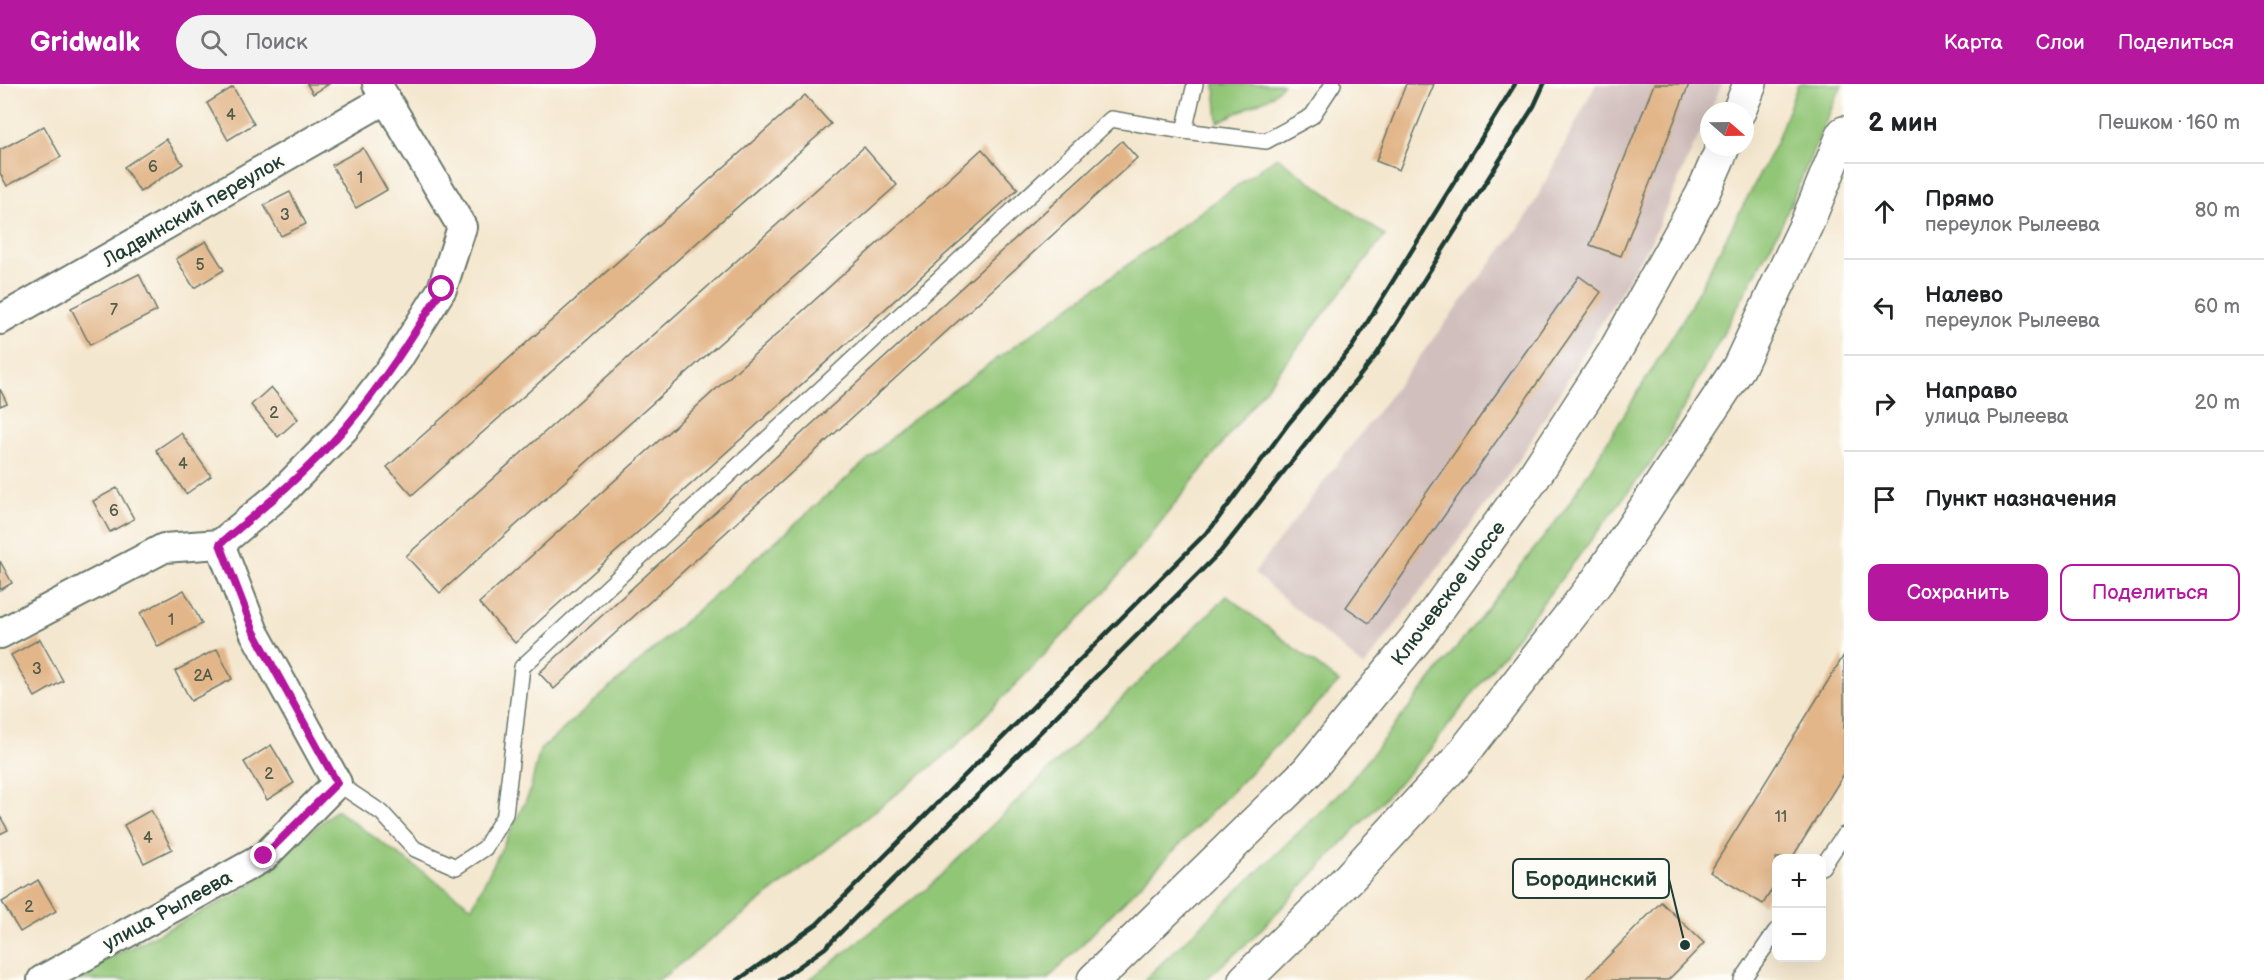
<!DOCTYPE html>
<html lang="ru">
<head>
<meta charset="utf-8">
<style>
  :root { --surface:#fff; --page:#f2f2f2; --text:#202124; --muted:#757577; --line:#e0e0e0; --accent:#b5179e }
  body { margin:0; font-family:"Balsamiq Sans",sans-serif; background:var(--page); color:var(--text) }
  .controls { position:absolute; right:18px; bottom:18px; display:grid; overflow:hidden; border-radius:12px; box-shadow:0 6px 24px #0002 }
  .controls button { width:54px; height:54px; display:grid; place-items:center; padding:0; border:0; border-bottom:2px solid var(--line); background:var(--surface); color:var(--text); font:30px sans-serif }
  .compass { position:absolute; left:1700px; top:18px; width:54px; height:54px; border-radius:50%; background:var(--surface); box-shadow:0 6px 24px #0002; rotate:110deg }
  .stop { position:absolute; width:18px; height:18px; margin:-14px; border:4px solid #b5179e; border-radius:50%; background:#fff }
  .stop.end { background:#b5179e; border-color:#fff; box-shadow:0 2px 6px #0008 }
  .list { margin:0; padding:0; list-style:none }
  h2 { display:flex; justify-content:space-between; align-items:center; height:78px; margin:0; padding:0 24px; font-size:26px }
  h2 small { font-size:20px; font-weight:400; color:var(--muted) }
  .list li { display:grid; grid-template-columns:39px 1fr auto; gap:18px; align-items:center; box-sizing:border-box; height:96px; padding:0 24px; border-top:2px solid var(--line) }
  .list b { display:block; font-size:22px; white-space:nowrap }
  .list p { margin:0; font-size:20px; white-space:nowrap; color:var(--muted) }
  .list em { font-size:20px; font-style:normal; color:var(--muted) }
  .actions { display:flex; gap:12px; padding:18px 24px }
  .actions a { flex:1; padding:14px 0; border:2px solid var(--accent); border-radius:12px; text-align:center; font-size:21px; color:var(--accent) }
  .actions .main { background:var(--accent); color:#fff }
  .icon { flex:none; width:33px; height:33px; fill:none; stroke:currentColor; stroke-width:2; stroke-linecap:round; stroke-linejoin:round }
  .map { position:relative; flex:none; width:1844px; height:896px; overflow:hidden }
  header { display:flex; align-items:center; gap:36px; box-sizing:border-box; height:84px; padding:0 30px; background:var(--accent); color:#fff }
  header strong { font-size:28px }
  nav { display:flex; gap:33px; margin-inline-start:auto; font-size:21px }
  .search { width:420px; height:54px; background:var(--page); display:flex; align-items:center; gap:15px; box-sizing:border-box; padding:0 21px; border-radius:33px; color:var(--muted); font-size:22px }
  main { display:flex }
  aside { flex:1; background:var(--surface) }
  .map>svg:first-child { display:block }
  .industrial { fill:#d1bfbd }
  .green { fill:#92c677; stroke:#588256; stroke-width:1.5 }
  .building { fill:#e2b689 }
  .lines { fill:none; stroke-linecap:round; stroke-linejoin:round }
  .service-casing { stroke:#6a786a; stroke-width:18 }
  .minor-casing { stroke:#6a786a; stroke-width:32 }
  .primary-casing { stroke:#6a786a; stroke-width:36 }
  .service { stroke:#fff; stroke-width:15 }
  .minor { stroke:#fff; stroke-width:28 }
  .primary { stroke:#fff; stroke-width:33 }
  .rail { stroke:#1f3d34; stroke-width:4.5 }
  .route { stroke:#b5179e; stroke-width:8 }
  .labels { text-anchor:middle; stroke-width:6; stroke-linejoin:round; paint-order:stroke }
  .number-label { font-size:16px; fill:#505b49 }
  .street-label { font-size:20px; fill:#1f3d34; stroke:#fdfcf7 }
  .leader { fill:none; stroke:#1f3d34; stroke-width:2 }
  .callout-dot { fill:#1f3d34; stroke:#fdfcf7; stroke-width:2 }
  .callout { fill:#fdfcf7; stroke:#1f3d34; stroke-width:2 }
  .callout-label { font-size:21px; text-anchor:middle; font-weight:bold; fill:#1f3d34 }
</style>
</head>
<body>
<header>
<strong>Gridwalk</strong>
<div class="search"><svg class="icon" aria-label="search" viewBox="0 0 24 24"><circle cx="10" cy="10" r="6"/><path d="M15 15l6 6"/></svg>Поиск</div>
<nav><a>Карта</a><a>Слои</a><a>Поделиться</a></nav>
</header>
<main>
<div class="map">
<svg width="1844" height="896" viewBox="0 0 1844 896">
  <rect width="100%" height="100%" fill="#fdfcf7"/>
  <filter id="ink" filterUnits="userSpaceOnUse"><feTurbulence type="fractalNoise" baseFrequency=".0167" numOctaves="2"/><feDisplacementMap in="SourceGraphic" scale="12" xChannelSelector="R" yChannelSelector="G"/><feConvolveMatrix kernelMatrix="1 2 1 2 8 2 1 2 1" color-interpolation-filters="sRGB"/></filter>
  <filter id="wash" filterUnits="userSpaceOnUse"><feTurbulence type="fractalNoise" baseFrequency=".008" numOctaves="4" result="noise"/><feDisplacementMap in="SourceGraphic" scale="24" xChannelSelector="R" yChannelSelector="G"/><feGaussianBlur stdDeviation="1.35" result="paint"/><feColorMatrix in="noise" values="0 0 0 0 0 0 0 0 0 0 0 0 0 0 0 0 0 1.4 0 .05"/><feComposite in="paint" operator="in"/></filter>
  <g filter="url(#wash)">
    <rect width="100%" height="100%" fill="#f4e7cf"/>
    <!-- industrial -->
    <polygon class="industrial" points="1596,0 1722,0 1651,157 1519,376 1364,583 1254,489 1528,131"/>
    <!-- green -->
    <g class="green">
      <polygon points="1215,0 1283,0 1272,12 1218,38"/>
      <polygon points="1798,0 1842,0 1781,142 1661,365 1428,668 1253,854 1205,896 1144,896 1346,703 1565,426 1685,232 1775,61"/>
      <polygon points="1277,73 1385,152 1108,505 951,667 670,888 658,896 65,896 240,809 336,726 472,823 529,710 540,666 912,336"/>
      <polygon points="1227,512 1339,598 1047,896 809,896 929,803"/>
    </g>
    <g id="blocks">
      <!-- building -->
      <g class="building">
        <polygon points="307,0 329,0 313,10"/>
        <polygon points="1406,0 1434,0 1399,86 1376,77"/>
        <polygon points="1654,0 1689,0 1621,172 1590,161"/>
        <polygon points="233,3 254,40 228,56 207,19"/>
        <polygon points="805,11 831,40 412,411 387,383"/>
        <polygon points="44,42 61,73 7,102 0,89 0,66"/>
        <polygon points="166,55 183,80 140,108 124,83"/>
        <polygon points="1122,57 1137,74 554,605 539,589"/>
        <polygon points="864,63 897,101 440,509 406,472"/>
        <polygon points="363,64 387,106 356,124 332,81"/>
        <polygon points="982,65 1018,105 515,559 479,519"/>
        <polygon points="290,108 306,140 281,152 264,121"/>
        <polygon points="206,157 224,186 194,204 176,175"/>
        <polygon points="139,190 157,227 90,261 71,224"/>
        <polygon points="1579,192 1601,208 1369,539 1346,523"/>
        <polygon points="271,303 298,335 278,353 251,321"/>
        <polygon points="0,305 7,319 0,322"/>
        <polygon points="181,349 211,392 186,410 156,366"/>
        <polygon points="117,404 134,435 110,448 93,417"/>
        <polygon points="0,477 12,499 0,506"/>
        <polygon points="184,506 202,540 158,563 140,529"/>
        <polygon points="40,555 63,597 35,613 11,571"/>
        <polygon points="217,565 232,595 191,617 175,587"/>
        <polygon points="1844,571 1844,690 1792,774 1776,774 1776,799 1763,820 1710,788"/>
        <polygon points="271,661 294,699 267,716 244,678"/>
        <polygon points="151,726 172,765 144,779 124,741"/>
        <polygon points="0,732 8,746 0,750"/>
        <polygon points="38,796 56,827 20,848 2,818"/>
        <polygon points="1661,818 1704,859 1679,885 1668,896 1585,896"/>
      </g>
    </g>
  </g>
  <g filter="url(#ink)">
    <use href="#blocks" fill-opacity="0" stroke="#6a786a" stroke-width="1.5"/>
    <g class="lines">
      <defs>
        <g id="service">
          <polyline points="1184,47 1266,57 1312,32 1333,0"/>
          <polyline points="337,699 382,729 415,765 456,783 485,764 505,730 522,583 1111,35 1184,47 1195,0"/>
          <polyline points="1822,783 1844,751"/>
          <polyline points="1742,896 1776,847"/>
        </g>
        <g id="minor">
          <polyline points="0,236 386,15"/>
          <polyline points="220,460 279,411 344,345 398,275 442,205 462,143 377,0"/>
          <polyline points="0,550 164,464 220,460 254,548 337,699 264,773 42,896"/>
        </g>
        <g id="primary">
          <polyline points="1739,27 1750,0"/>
          <polyline points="1094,896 1308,687 1419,551 1533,394 1614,269 1702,111 1723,63"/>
          <polyline points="1245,896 1349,794 1458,676 1598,496 1739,283 1807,139 1844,49"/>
        </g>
      </defs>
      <!-- service casing -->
      <use href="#service" class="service-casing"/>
      <!-- minor casing -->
      <use href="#minor" class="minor-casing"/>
      <!-- primary casing -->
      <use href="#primary" class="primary-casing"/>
      <!-- service -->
      <use href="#service" class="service"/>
      <!-- minor -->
      <use href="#minor" class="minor"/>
      <!-- primary -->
      <use href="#primary" class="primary"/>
      <!-- rail -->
      <g class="rail">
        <polyline points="738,896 817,840 1212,443 1289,339 1352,263 1515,0"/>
        <polyline points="780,896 825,864 1221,467 1377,270 1534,22 1544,0"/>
      </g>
    </g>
  </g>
  <g class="lines" filter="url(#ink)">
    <!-- route -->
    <path class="route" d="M 264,772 L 337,699 L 254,548 L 220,460 C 263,424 308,387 345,344 C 382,301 412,253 442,205"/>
  </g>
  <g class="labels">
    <!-- number labels -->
    <g class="number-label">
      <text x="231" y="36">4</text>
      <text x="153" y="88">6</text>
      <text x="360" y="99">1</text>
      <text x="285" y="136">3</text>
      <text x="200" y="186">5</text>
      <text x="114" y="231">7</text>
      <text x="274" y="334">2</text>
      <text x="183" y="385">4</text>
      <text x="114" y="432">6</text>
      <text x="171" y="541">1</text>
      <text x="37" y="590">3</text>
      <text x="203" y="597">2А</text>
      <text x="269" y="695">2</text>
      <text x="1781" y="738">11</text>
      <text x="148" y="759">4</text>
      <text x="29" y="828">2</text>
    </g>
    <!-- street labels -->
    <g class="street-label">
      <text transform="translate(193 126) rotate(-30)" y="7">Ладвинский переулок</text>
      <text transform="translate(1448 509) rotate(-53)" y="7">Ключевское шоссе</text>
      <text transform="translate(167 826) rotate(-29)" y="7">улица Рылеева</text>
    </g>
  </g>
  <!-- callouts -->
  <path class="leader" d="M1685 861L1669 795"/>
  <circle class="callout-dot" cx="1685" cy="861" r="6"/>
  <rect class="callout" x="1513" y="775" width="156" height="39" rx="6"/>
  <g class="callout-label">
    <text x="1591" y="802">Бородинский</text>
  </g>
</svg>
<div class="controls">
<button>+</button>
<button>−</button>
</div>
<svg class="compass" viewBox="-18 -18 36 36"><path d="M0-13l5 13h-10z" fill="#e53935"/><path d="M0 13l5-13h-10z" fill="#757577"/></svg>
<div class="stop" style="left:442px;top:205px"></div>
<div class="stop end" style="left:264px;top:772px"></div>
</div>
<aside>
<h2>2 мин<small>Пешком · 160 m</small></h2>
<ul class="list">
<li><svg class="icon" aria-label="ahead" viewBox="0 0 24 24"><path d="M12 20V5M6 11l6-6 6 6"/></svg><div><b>Прямо</b><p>переулок Рылеева</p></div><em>80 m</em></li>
<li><svg class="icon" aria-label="left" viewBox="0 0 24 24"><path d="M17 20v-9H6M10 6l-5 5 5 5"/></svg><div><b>Налево</b><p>переулок Рылеева</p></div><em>60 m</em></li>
<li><svg class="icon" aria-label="right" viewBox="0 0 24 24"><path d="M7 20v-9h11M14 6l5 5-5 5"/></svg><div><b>Направо</b><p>улица Рылеева</p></div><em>20 m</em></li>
<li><svg class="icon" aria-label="arrive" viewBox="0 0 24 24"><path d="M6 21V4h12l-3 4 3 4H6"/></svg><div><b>Пункт назначения</b></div></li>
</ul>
<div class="actions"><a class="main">Сохранить</a><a>Поделиться</a></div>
</aside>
</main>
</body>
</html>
